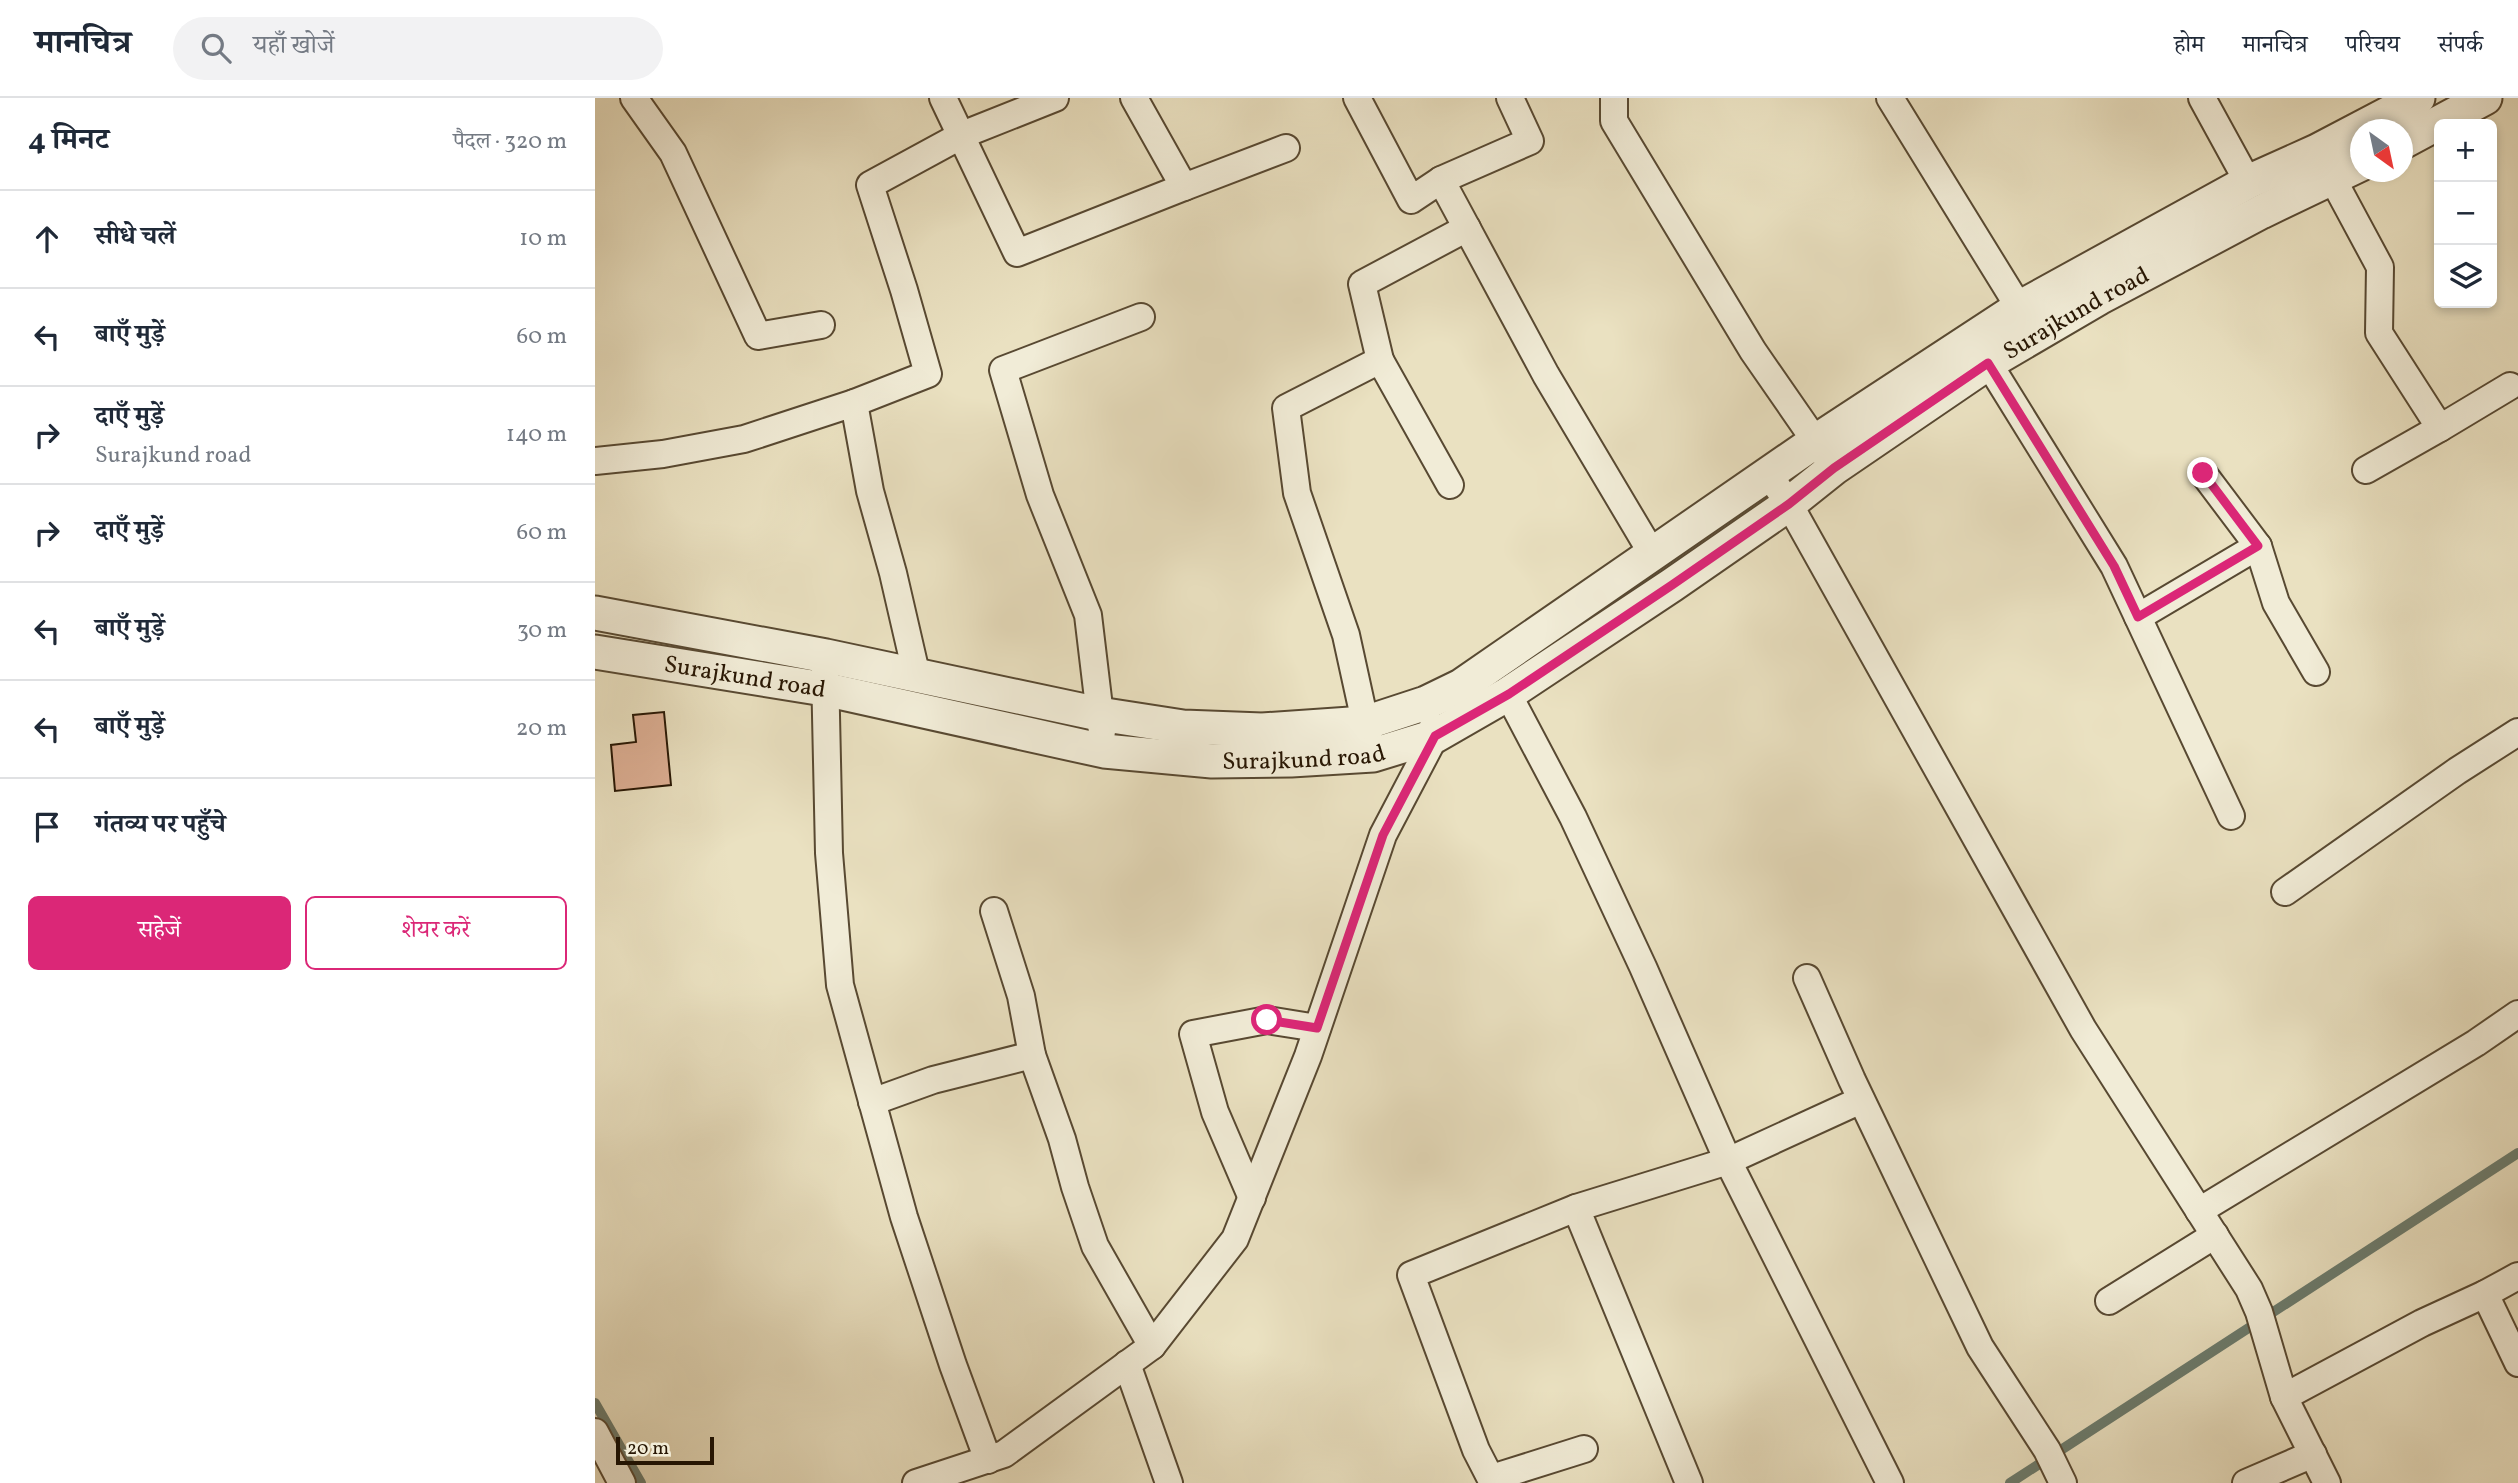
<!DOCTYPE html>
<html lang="hi">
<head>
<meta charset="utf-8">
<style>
  :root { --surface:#fff; --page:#f2f2f3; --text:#1f2937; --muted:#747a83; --line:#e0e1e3; --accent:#db2777 }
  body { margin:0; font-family:Vollkorn,"Noto Serif Devanagari",serif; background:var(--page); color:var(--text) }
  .controls { position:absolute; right:21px; top:21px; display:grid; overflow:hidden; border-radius:10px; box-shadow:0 4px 10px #0003 }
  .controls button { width:63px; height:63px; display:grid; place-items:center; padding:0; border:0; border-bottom:2px solid var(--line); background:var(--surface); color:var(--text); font:35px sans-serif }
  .compass { position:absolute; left:1755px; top:21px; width:63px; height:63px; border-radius:50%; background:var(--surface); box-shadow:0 4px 10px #0003; rotate:147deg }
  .scale { position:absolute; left:21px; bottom:18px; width:98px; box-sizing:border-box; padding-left:7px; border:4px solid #271603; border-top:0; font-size:19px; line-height:24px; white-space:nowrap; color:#271603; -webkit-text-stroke:5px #f1ecd7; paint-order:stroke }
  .stop { position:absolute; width:21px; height:21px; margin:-16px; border:5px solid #db2777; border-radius:50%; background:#fff }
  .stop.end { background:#db2777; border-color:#fff; box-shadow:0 2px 7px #0008 }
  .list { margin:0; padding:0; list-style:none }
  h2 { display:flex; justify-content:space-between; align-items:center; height:91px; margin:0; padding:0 28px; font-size:30px }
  h2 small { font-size:23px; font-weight:400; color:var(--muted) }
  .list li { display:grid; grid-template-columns:46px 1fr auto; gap:21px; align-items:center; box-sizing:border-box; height:98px; padding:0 28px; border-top:2px solid var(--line) }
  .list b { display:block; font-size:26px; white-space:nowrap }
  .list p { margin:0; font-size:23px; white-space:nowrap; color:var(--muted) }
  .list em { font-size:23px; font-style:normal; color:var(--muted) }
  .actions { display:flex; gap:14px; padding:21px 28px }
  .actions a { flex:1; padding:16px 0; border:2px solid var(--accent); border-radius:10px; text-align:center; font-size:24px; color:var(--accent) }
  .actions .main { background:var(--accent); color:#fff }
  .icon { flex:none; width:38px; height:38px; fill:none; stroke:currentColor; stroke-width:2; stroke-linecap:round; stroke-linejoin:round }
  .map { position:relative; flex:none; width:1923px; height:1385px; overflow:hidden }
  header { display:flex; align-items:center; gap:42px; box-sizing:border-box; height:98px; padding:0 35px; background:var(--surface); border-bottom:2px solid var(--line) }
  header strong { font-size:33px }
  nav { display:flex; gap:38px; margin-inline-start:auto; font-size:24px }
  .search { width:490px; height:63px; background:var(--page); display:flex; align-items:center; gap:18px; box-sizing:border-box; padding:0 24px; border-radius:38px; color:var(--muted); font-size:26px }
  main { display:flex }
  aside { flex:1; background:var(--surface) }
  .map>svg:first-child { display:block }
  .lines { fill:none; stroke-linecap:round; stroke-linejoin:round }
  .stream { stroke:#6b7b6d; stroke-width:10 }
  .building { fill:#ddaf94; stroke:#271603; stroke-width:2 }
  .minor-casing { stroke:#584932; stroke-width:30 }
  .tertiary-casing { stroke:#584932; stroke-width:37 }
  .minor { stroke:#f1ecd7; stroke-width:26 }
  .tertiary { stroke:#f1ecd7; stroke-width:33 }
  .route { stroke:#db2777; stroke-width:9 }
  .labels { text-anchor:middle; stroke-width:6; stroke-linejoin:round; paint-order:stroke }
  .street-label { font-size:24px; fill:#271603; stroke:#f1ecd7 }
</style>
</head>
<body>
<header>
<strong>मानचित्र</strong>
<div class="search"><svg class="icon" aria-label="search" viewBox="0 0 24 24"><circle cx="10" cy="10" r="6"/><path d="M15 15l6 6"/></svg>यहाँ खोजें</div>
<nav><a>होम</a><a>मानचित्र</a><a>परिचय</a><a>संपर्क</a></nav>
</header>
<main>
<aside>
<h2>4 मिनट<small>पैदल · 320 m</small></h2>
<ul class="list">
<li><svg class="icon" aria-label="ahead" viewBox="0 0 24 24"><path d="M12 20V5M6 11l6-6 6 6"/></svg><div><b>सीधे चलें</b></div><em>10 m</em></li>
<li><svg class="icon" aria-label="left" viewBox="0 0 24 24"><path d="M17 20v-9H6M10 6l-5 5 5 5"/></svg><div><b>बाएँ मुड़ें</b></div><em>60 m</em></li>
<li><svg class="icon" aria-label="right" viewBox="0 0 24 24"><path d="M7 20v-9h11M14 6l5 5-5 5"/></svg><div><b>दाएँ मुड़ें</b><p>Surajkund road</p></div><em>140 m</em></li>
<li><svg class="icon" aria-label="right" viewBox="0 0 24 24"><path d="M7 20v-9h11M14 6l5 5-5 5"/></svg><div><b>दाएँ मुड़ें</b></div><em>60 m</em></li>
<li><svg class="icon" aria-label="left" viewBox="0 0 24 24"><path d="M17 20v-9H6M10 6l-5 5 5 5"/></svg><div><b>बाएँ मुड़ें</b></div><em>30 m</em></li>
<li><svg class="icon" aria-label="left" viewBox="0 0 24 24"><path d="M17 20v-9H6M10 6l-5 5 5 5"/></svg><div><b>बाएँ मुड़ें</b></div><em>20 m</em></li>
<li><svg class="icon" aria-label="arrive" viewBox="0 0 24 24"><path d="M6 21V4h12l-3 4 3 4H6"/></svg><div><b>गंतव्य पर पहुँचे</b></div></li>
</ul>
<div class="actions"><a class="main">सहेजें</a><a>शेयर करें</a></div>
</aside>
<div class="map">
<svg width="1923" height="1385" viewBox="0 0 1923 1385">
  <rect width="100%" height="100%" fill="#eae1c1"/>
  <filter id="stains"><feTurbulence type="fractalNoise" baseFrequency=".00286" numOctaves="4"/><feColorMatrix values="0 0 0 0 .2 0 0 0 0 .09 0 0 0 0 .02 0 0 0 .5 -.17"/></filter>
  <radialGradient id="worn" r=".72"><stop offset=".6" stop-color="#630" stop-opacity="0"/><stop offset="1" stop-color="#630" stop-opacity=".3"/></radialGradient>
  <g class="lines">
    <!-- stream -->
    <g class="stream">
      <polyline points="0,1305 46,1385"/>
      <polyline points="1415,1385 1923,1055"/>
    </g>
  </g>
  <!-- building -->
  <polygon class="building" points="69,614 76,687 20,693 16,647 41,644 38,617"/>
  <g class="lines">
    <defs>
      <g id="minor">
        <polyline points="39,0 78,55 163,238 226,227"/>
        <polyline points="348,0 422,155 589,89"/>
        <polyline points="539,0 589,89 691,50"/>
        <polyline points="762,0 816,102 846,82 951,277 1058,457"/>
        <polyline points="1019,0 1019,23 1158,253 1230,357"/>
        <polyline points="1295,0 1435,227"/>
        <polyline points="1607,0 1653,84"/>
        <polyline points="1728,63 1785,169 1784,235 1845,330 1915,288"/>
        <polyline points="846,82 935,43 915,0"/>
        <polyline points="1384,250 1519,468 1636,718"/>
        <polyline points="785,262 855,387"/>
        <polyline points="259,305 333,276 309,192 275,87 367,37 460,0"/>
        <polyline points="0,363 68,356 149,341 259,305 275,393 298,475 322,579"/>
        <polyline points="1771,372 1845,330"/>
        <polyline points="1174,377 1194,406 1488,931 1654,1191 1664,1214 1689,1299 1827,1225 1890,1196"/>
        <polyline points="1663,448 1681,505 1721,574"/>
        <polyline points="1543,519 1663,448 1608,375"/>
        <polyline points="230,571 234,755 245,887 309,1119 358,1267 393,1362"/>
        <polyline points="913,596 978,719 1048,869 1133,1063 1295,1385"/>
        <polyline points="507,634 493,517 445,397 408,272 546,219"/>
        <polyline points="774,642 751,537 702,395 691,310 785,262 767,186 872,130"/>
        <polyline points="1690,794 1862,673 1923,634"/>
        <polyline points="399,813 426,898 437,957 467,1041 480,1089 500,1148 557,1248"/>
        <polyline points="1212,880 1257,982 1385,1249 1452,1352 1468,1385"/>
        <polyline points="277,1004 338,982 437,957"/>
        <polyline points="657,1100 620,1014 598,936 672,922 722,930"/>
        <polyline points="1604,1113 1881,945 1923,916"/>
        <polyline points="1923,1178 1890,1196 1923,1265"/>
        <polyline points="1514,1203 1620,1137"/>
        <polyline points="532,1266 574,1385"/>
        <polyline points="1689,1299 1732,1385"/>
        <polyline points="0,1334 27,1385"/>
        <polyline points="897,1380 989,1351"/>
        <polyline points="321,1385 409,1356 557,1248 640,1141 713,958 788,737 840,638 838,628"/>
        <polyline points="898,1385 881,1352 816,1177 981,1110"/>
        <polyline points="1094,1385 981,1110 1133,1063 1266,1002"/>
        <polyline points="1651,1385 1718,1356"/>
      </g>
      <g id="tertiary">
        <polyline points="1808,44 1890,0"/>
        <polyline points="0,515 231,558 504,616 588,629 667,632 770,625 831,605 866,588 1221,343 1424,210 1653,84 1722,53 1823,0"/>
        <path id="s1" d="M 0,554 L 229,591 L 509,653 L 617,663 L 696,662 L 778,657 L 840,638 L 913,596 L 1077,487 L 1194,406 L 1239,370 L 1393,265 L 1504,200 L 1666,114 L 1766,66"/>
      </g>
    </defs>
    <!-- minor casing -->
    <use href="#minor" class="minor-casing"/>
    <!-- tertiary casing -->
    <use href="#tertiary" class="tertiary-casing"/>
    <!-- minor -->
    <use href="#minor" class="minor"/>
    <!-- tertiary -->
    <use href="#tertiary" class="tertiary"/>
  </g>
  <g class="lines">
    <!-- route -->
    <polyline class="route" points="672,922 722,930 788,737 840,638 914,596 1077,487 1194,406 1239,370 1393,265 1519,468 1543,519 1663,448 1608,375"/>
  </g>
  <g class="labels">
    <!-- street labels -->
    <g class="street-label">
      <text dy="8" stroke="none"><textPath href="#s1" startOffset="1622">Surajkund road</textPath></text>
      <text dy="8" stroke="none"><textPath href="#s1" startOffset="152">Surajkund road</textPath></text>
      <text dy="8" stroke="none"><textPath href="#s1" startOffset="719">Surajkund road</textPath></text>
    </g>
  </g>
  <rect width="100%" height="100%" filter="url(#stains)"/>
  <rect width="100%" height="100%" fill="url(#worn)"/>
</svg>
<div class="controls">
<button>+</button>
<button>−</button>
<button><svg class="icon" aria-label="layers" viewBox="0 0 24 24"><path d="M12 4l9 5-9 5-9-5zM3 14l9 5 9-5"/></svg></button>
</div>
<svg class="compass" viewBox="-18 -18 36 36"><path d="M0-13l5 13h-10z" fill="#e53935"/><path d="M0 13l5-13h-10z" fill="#747a83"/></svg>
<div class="scale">20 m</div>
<div class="stop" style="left:672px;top:922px"></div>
<div class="stop end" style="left:1608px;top:375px"></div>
</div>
</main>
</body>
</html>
